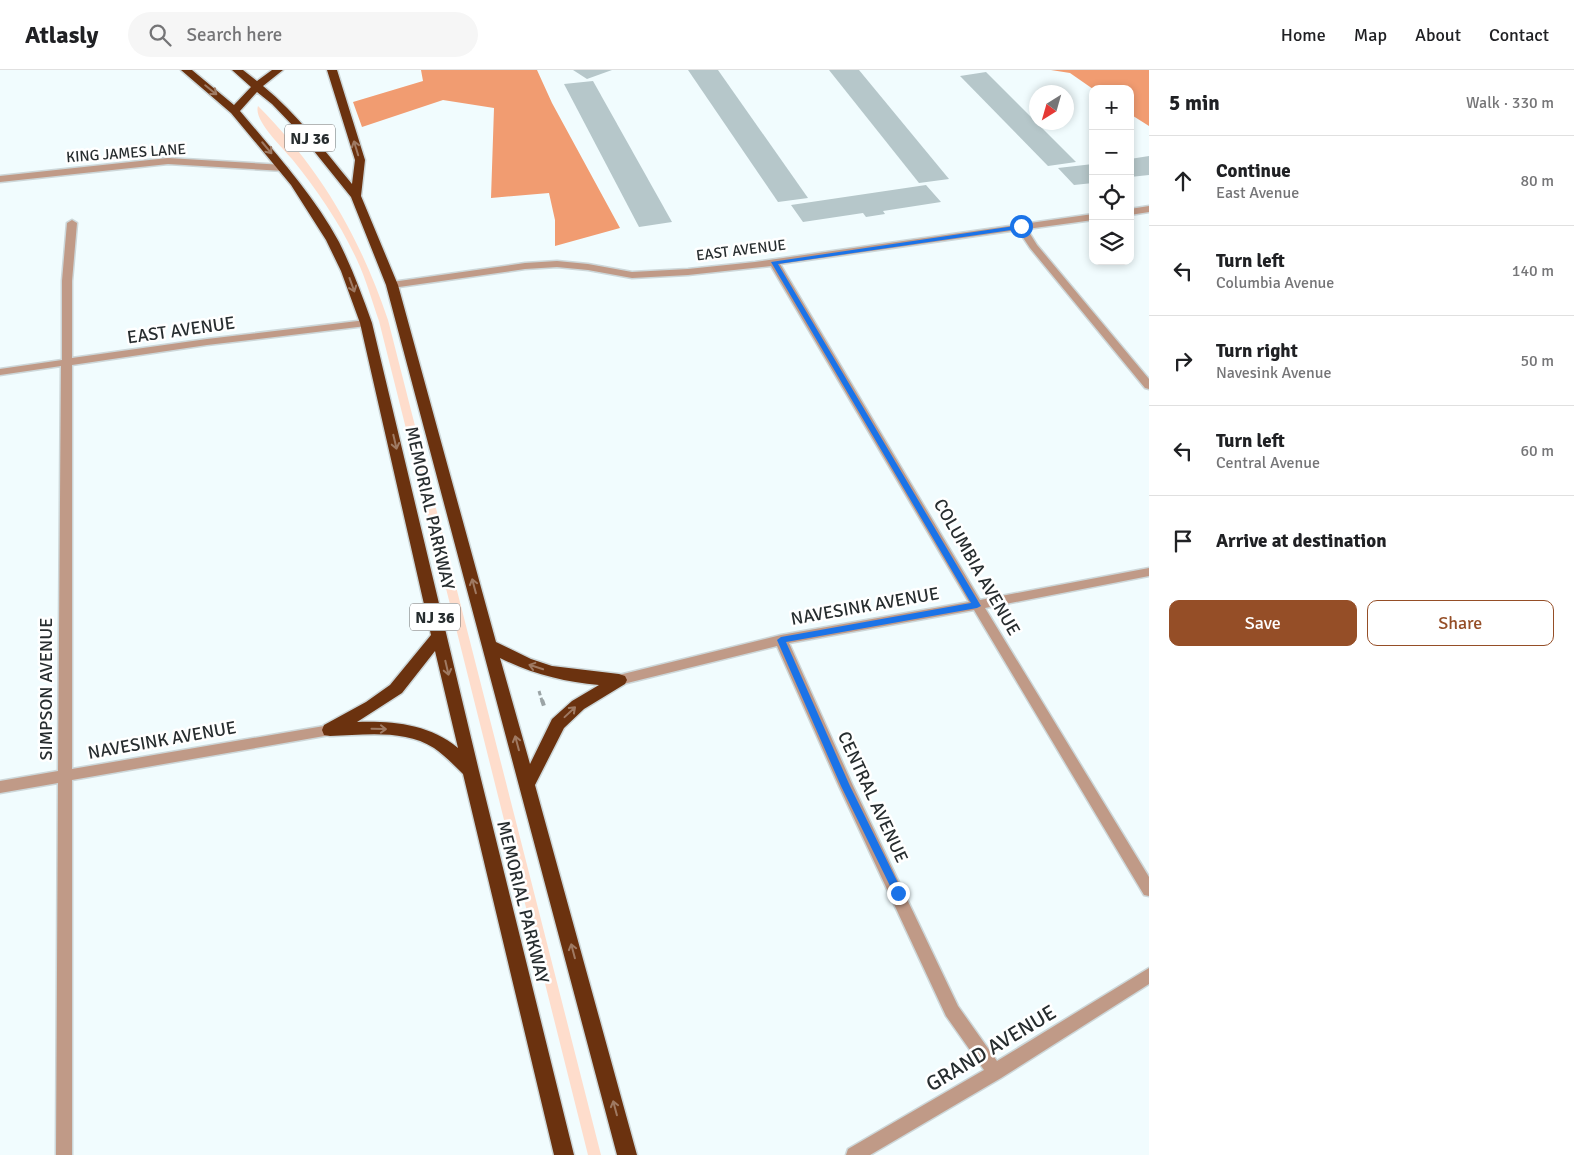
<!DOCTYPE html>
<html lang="en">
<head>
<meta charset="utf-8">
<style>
  :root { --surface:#fff; --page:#f6f6f6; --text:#202124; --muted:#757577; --line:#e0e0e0; --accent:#954e27 }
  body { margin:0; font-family:Signika,sans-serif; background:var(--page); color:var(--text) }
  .controls { position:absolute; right:15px; top:15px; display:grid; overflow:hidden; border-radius:10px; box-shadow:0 2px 8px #0003 }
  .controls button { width:45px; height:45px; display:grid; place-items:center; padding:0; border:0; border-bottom:1px solid var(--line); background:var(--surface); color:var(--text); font:25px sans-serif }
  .compass { position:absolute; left:1029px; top:15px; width:45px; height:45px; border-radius:50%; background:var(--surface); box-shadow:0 2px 8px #0003; rotate:217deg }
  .stop { position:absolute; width:15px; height:15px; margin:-11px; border:4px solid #1a73e8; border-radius:50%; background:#fff }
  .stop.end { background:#1a73e8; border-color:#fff; box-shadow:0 1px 5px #0008 }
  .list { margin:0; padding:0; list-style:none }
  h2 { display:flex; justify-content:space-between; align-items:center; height:65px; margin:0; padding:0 20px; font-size:21px }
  h2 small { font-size:16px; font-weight:400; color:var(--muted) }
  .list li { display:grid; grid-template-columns:32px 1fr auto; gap:15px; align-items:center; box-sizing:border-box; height:90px; padding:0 20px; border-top:1px solid var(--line) }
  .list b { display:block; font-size:19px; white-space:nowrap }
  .list p { margin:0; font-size:16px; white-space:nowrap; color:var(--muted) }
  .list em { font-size:16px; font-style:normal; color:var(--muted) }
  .actions { display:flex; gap:10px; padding:15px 20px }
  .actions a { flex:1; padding:11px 0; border:1px solid var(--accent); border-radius:10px; text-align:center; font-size:18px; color:var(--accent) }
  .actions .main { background:var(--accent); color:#fff }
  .icon { flex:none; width:28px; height:28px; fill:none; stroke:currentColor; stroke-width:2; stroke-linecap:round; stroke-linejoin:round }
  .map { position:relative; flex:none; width:1149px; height:1085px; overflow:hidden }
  header { display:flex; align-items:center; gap:30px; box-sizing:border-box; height:70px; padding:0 25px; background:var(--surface); border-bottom:1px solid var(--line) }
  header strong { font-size:24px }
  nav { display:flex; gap:28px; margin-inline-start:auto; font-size:18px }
  .search { width:350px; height:45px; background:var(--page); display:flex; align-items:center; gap:12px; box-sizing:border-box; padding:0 18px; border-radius:28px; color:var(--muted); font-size:19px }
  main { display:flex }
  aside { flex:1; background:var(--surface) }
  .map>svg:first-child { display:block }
  .green { fill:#feddcc }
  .forest { fill:#f19c71 }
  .building { fill:#b6c7ca }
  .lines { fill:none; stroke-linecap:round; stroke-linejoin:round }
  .minor-casing { stroke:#cdd7d9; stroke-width:3 }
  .highway-casing { stroke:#cdd7d9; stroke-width:3 }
  .path-far1 { stroke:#9ba4a6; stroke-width:3; stroke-dasharray:4.5 2.5; stroke-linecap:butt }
  .path { stroke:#9ba4a6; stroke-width:4; stroke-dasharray:6 3; stroke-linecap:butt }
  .minor { fill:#c09a87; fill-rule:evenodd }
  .highway { fill:#6b320f; fill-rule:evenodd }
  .oneway { stroke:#9f7a63 }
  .route { fill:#1a73e8 }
  .labels { text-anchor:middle; stroke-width:5; stroke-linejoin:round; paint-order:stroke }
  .far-street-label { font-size:15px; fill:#272d2f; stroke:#fff }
  .shield { fill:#fff; stroke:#686c6d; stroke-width:1 }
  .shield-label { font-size:16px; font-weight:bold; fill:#272d2f }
  .street-label { font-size:18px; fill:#272d2f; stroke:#fff }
  .near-street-label { font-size:21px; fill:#272d2f; stroke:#fff }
</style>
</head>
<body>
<header>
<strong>Atlasly</strong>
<div class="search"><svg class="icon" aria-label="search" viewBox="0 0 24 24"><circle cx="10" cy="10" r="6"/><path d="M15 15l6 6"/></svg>Search here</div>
<nav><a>Home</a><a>Map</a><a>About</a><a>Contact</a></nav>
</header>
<main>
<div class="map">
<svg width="1149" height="1085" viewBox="0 0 1149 1085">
  <rect width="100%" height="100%" fill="#f1fcfe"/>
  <!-- green -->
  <path class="green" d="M 258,36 C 320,98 360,167 388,250 L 601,1085 L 588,1085 L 379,251 C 372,231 366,209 357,190 C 340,153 317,120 292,89 C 283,78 253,50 258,36 Z"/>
  <!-- forest -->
  <g class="forest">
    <polygon points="421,0 537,0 552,33 620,158 555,176 555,150 549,123 491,128 494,38 443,30 362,57 353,32 423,11"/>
    <polygon points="1051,0 1149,0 1149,56 1130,44 1130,19 1093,19 1070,3"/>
  </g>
  <!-- building -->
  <g class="building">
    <polygon points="573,0 612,0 587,9"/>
    <polygon points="688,0 718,0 808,128 778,132"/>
    <polygon points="829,0 859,0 949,109 919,113"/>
    <polygon points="986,2 1076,92 1048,96 960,6"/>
    <polygon points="593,11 672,152 639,157 564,14"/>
    <polygon points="1149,86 1149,105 1130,107 1130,89"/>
    <polygon points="1093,94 1093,113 1074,115 1058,98"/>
    <polygon points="926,115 941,132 883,141 885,144 866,147 863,143 803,152 791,135"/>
  </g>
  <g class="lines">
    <defs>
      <g id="minor">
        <polygon points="168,88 284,95 288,98 284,101 168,94 0,112 0,106"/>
        <polygon points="1149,136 1149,142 1130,145 1130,139"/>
        <polygon points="1093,144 1093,150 1027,159 1037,175 1149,309 1149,319 1145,318 1030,178 1018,160 780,194 980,530 1149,498 1149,506 985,538 1149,807 1149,826 1144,825 974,540 789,573 853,716 958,936 997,991 1149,898 1149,914 1001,1008 870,1085 846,1085 848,1079 984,1000 946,946 839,716 777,576 619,615 614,614 612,610 614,606 619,605 781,565 969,532 771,196 688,205 632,208 588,200 557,197 525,199 392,218 387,215 392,212 525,193 557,191 588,194 632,202 688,199 755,192"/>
        <polygon points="72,150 77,153 72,211 72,288 207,269 366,250 371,253 366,256 207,275 72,295 72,699 330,655 335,656 337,660 335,664 330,665 72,710 72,1085 56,1085 58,713 0,723 0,711 58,701 61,296 0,305 0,299 62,290 62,211 67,153"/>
      </g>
      <path id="highway" d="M 181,0 L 192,0 L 234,35 L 251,17 L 232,0 L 243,0 L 257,11 L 272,0 L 283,0 L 263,16 C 297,44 324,80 352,114 L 355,90 L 327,0 L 337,0 L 365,90 L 361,126 L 398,215 L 496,572 L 531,589 L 552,596 L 619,604 L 625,606 L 627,610 L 625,614 L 584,639 L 564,658 L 535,715 L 637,1085 L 617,1085 L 386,215 L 351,127 L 297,60 L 272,34 L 257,22 L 240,41 C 275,83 313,124 339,172 C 352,198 362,225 372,253 L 479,701 L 574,1085 L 554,1085 L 463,704 C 454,695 445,686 434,678 C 404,659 364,665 330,666 L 324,665 L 322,660 L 324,655 L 366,632 L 390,615 L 431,565 L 360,253 L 341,201 L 326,170 L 291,115 L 231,43 ZM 435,581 L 458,678 C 429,654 393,651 357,652 L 402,623 ZM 500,588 C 532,604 564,612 599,615 L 572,631 L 552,649 L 530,694 Z"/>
    </defs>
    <!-- minor casing -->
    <use href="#minor" class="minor-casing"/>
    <!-- highway casing -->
    <use href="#highway" class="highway-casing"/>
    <!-- path-far1 -->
    <polyline class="path-far1" points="539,621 542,631"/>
    <!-- path -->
    <polyline class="path" points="542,630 544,636"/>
    <!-- minor -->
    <use href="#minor" class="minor"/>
    <!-- highway -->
    <use href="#highway" class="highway"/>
  </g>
  <!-- one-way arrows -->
  <defs><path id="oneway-shaft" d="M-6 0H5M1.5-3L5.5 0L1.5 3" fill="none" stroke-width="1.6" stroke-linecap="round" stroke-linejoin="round" transform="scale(1.25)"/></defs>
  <g class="oneway">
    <use href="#oneway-shaft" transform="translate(211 20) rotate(39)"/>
    <use href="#oneway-shaft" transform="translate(267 78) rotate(50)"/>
    <use href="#oneway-shaft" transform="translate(356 78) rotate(-107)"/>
    <use href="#oneway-shaft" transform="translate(352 215) rotate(70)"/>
    <use href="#oneway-shaft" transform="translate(395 372) rotate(77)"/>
    <use href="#oneway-shaft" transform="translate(474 516) rotate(-105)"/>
    <use href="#oneway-shaft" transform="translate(536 597) rotate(-162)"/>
    <use href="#oneway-shaft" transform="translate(447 598) rotate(77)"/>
    <use href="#oneway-shaft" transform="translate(570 642) rotate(-43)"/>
    <use href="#oneway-shaft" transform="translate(379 659) rotate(1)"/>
    <use href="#oneway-shaft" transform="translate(517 673) rotate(-105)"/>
    <use href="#oneway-shaft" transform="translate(573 881) rotate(-105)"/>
    <use href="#oneway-shaft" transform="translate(615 1038) rotate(-105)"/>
  </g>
  <!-- route -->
  <polygon class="route" points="1021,155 1024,158 778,194 981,536 977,538 786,572 850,716 903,823 898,827 895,826 841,716 777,570 781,567 971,533 771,192"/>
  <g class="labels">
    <!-- far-street labels -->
    <g class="far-street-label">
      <text transform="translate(126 83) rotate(-4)" y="5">KING JAMES LANE</text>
      <text transform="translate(741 180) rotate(-7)" y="5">EAST AVENUE</text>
    </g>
    <!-- shield labels -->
    <g class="shield">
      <rect x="285" y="54.5" width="50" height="27" rx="4"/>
      <rect x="410" y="533.5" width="50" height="27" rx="4"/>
    </g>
    <g class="shield-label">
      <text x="310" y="74">NJ 36</text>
      <text x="435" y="553">NJ 36</text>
    </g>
    <!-- street labels -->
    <g class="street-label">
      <text transform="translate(181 260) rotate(-8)" y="6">EAST AVENUE</text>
      <text transform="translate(430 438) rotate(77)" y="6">MEMORIAL PARKWAY</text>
      <text transform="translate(977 497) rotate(60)" y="6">COLUMBIA AVENUE</text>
      <text transform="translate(865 536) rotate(-10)" y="6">NAVESINK AVENUE</text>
      <text transform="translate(46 619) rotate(-90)" y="6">SIMPSON AVENUE</text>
      <text transform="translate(162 670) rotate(-10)" y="6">NAVESINK AVENUE</text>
      <text transform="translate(873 727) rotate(65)" y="6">CENTRAL AVENUE</text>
      <text transform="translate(523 832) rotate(76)" y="6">MEMORIAL PARKWAY</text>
    </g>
    <!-- near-street labels -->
    <g class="near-street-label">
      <text transform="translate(991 978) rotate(-31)" y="7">GRAND AVENUE</text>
    </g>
  </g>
</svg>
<div class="controls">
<button>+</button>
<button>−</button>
<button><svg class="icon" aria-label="locate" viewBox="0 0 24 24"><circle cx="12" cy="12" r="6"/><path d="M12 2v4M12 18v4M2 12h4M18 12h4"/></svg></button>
<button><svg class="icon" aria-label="layers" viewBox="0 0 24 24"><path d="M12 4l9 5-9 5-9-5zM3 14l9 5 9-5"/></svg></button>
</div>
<svg class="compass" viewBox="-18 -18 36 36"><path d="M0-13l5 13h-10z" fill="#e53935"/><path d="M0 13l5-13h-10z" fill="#757577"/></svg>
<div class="stop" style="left:1021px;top:156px"></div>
<div class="stop end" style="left:898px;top:823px"></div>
</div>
<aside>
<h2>5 min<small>Walk · 330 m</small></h2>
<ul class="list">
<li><svg class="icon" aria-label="ahead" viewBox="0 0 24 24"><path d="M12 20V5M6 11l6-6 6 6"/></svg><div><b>Continue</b><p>East Avenue</p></div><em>80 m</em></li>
<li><svg class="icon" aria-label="left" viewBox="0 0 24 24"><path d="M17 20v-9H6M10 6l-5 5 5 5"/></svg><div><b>Turn left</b><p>Columbia Avenue</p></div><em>140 m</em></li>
<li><svg class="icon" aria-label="right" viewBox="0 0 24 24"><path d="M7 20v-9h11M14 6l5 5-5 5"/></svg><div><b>Turn right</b><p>Navesink Avenue</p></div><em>50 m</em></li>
<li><svg class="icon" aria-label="left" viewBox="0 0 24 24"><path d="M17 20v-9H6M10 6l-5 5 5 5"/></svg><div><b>Turn left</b><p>Central Avenue</p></div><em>60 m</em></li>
<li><svg class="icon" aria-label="arrive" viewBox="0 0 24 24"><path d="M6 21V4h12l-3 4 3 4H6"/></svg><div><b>Arrive at destination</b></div></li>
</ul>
<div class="actions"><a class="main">Save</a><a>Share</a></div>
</aside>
</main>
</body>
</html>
